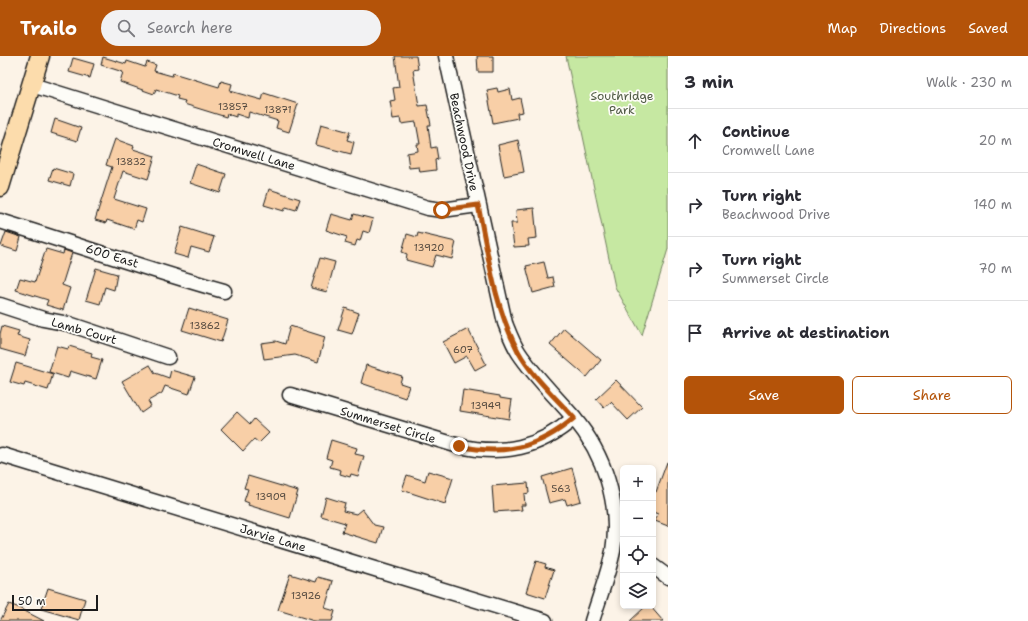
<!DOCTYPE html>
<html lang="en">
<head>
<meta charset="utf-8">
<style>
  :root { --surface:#fff; --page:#f2f2f3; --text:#2b2b33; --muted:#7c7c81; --line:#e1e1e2; --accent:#b45309 }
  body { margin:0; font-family:"Shantell Sans",sans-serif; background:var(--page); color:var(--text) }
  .controls { position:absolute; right:12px; bottom:12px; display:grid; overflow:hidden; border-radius:6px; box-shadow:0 2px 6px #0003 }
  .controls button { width:36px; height:36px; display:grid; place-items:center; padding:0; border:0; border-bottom:1px solid var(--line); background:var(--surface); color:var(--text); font:20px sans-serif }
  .scale { position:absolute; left:12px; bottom:10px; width:86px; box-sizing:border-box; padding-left:4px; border:2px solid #1c1c1c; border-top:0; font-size:11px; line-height:14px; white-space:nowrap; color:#1c1c1c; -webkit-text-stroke:3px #fdfcf7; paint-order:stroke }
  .stop { position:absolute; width:12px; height:12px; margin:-9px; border:3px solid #b45309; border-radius:50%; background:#fff }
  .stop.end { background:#b45309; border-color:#fff; box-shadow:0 1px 4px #0008 }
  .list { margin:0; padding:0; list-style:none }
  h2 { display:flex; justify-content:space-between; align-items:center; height:52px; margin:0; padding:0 16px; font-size:17px }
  h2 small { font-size:13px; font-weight:400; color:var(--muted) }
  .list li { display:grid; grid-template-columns:26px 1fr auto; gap:12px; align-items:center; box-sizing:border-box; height:64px; padding:0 16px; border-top:1px solid var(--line) }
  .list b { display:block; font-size:15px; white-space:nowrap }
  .list p { margin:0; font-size:13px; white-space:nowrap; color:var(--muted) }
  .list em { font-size:13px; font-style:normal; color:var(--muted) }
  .actions { display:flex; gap:8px; padding:12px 16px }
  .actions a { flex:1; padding:9px 0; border:1px solid var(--accent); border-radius:6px; text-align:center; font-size:14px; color:var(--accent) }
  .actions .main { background:var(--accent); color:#fff }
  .icon { flex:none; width:22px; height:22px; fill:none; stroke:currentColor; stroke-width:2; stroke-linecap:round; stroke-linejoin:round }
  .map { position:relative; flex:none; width:668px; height:565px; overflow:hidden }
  header { display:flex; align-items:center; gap:24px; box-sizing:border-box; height:56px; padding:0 20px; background:var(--accent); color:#fff }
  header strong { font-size:19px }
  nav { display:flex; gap:22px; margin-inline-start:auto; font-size:14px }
  .search { width:280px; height:36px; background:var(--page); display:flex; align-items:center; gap:10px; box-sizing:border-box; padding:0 14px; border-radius:22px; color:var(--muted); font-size:15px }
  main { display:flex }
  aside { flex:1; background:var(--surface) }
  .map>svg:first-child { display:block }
  .green { fill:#c6e8a2; stroke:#71825f }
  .building { fill:#f8cfa7; stroke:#1c1c1c }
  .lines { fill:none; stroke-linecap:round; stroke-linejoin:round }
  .minor-casing { stroke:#1c1c1c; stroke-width:17 }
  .major-casing { stroke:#1c1c1c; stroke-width:21 }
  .minor { stroke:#fdfcf7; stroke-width:14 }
  .major { stroke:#fcdcac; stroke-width:18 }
  .route { stroke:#b45309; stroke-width:5 }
  .labels { text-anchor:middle; stroke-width:3.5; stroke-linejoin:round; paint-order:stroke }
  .number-label { font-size:10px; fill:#53493f }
  .park-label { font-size:12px; fill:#4f5944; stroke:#fdfcf7 }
  .street-label { font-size:12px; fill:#1c1c1c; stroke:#fdfcf7 }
</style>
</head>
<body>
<header>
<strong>Trailo</strong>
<div class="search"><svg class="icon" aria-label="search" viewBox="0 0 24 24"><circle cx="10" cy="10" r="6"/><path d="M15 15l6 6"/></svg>Search here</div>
<nav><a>Map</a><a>Directions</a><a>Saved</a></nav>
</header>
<main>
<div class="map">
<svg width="668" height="565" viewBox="0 0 668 565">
  <rect width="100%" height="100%" fill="#fcf3e7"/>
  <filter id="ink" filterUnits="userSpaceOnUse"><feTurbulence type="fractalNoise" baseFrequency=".025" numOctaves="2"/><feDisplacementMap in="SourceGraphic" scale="8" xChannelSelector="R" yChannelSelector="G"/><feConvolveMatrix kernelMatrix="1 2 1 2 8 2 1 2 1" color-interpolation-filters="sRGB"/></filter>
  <g filter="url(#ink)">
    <!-- green -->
    <polygon class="green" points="566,0 668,0 668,193 642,279 615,231"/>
    <!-- building -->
    <g class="building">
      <polygon points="395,0 416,0 418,13 413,14 419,50 427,49 431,69 428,69 431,92 436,91 438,103 435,104 436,114 420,116 419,111 409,112 407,97 418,95 417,88 420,88 416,66 401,68 400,62 393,63 390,45 395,44 393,32 399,31"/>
      <polygon points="477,0 493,0 493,16 478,16"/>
      <polygon points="103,1 126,8 127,5 145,11 147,6 156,9 154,15 172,20 173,17 219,31 221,25 232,28 230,35 262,44 264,37 298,48 289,76 276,72 278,65 249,56 248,62 236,58 236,61 227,58 226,61 184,48 185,45 177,43 178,40 156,33 154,38 120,26 123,16 101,9"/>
      <polygon points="73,2 94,8 90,22 69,16"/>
      <polygon points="497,32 498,36 510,33 512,44 520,42 523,56 517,57 518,62 493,67 487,34"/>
      <polygon points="55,63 81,72 77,85 51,77"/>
      <polygon points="321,68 350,76 347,84 354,86 351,98 316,89"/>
      <polygon points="115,83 134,90 133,93 155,100 148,123 123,115 114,143 146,153 142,166 137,164 134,173 107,164 106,167 95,164 112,111 106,109"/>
      <polygon points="518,84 524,116 504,120 498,89"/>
      <polygon points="196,108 226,118 220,137 190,127"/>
      <polygon points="53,112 73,118 70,130 49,124"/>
      <polygon points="269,133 300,143 296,154 286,151 284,155 264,149"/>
      <polygon points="534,152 537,182 528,183 529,190 514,191 511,167 517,167 516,154"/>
      <polygon points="331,158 352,164 354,158 373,163 369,177 363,175 360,185 357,184 355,190 345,187 347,181 326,174"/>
      <polygon points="182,171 214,181 209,196 191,191 188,202 174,198"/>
      <polygon points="6,176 21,181 17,195 1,190"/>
      <polygon points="418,177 456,186 452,203 436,199 432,211 406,204 407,198 402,196 407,178 417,181"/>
      <polygon points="46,193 63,198 64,194 72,197 62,229 70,232 63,254 46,249 48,244 16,234 20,222 35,226"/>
      <polygon points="320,202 335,206 327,236 311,232"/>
      <polygon points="544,206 548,222 553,221 555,231 533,237 526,210"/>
      <polygon points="96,212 117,218 114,234 105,231 100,248 86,244"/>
      <polygon points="189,252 228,264 221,286 182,274"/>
      <polygon points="345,252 359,257 352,278 338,274"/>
      <polygon points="2,270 19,275 17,280 30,284 25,300 0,293 0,278"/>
      <polygon points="290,270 325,281 318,306 295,299 264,303 261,287 276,285 285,288"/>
      <polygon points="564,272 601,304 587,321 550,289"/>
      <polygon points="468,273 486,308 475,314 467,300 454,307 443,286"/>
      <polygon points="57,290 68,293 69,290 92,297 91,301 102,304 96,323 70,315 68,322 49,316"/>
      <polygon points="16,307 53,318 48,334 25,327 24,330 10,326"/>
      <polygon points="150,309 155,317 169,322 171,314 195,321 189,338 165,330 162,337 148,345 151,350 141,357 122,325"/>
      <polygon points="366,309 402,320 400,327 409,330 405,342 361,327"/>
      <polygon points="616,324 642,351 628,364 611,346 604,352 596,343"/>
      <polygon points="463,334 500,340 500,342 512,344 509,363 460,355"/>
      <polygon points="237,356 250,368 254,363 269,377 259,387 254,383 243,395 221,373"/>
      <polygon points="331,384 357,392 355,398 364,400 358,420 351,418 350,421 340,418 341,414 330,411 332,404 326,402"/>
      <polygon points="667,406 668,406 668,470 655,465 658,458 653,456 653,435 656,436"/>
      <polygon points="572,412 581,445 567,449 565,443 549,447 542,421"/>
      <polygon points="428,415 453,422 445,448 402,434 407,419 425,425"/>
      <polygon points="248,420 298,435 290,462 248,449 249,447 244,445 248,433 244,432"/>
      <polygon points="528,427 529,437 524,438 525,449 521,449 522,454 494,456 492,430"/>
      <polygon points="326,441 345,447 343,455 356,458 362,453 374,469 383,471 378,487 342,476 345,467 321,460"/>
      <polygon points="536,505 546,508 545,511 554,514 545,542 526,536"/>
      <polygon points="290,518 316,526 318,521 333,525 325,552 335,555 332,565 314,565 278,554"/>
      <polygon points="48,532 85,543 79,564 41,553"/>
      <polygon points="9,548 17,551 44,565 0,565"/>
      <polygon points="646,550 650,550 663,565 630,565"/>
    </g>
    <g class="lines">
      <defs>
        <g id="minor">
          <path d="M 446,0 L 505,267 C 509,277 513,288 519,297 C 535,321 556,341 574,362 C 604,398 621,448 613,495 C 608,519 599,542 592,565"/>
          <polyline points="32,29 428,152 442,154 478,149"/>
          <path d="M 0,165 C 75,188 149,214 224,235"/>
          <polyline points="0,249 43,263 69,268 168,301"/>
          <path d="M 290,339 L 459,390 C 504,400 539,392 574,362"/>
          <polyline points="2,399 545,565"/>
          <polyline points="653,510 668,521"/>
        </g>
        <polyline id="major" points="0,131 40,0"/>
      </defs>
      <!-- minor casing -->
      <use href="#minor" class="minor-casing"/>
      <!-- major casing -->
      <use href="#major" class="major-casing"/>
      <!-- minor -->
      <use href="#minor" class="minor"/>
      <!-- major -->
      <use href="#major" class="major"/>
    </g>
  </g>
  <g class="lines" filter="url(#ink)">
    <!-- route -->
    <path class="route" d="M 442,154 L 478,149 C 488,197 494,250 518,295 C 531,319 555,341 574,362 C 539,392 504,400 459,390"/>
  </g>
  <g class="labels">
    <!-- number labels -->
    <g class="number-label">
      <text x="233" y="54">13857</text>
      <text x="278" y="57">13871</text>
      <text x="131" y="109">13832</text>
      <text x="429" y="195">13920</text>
      <text x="205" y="273">13862</text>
      <text x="463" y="297">607</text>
      <text x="486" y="353">13949</text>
      <text x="561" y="436">563</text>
      <text x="271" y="444">13909</text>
      <text x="306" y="543">13926</text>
    </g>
    <!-- park labels -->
    <g class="park-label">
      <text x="622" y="44">Southridge<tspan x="622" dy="14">Park</tspan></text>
    </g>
    <!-- street labels -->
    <g class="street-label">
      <text transform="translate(464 86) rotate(78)" y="4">Beachwood Drive</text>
      <text transform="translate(254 98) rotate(17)" y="4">Cromwell Lane</text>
      <text transform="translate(112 200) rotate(17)" y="4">600 East</text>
      <text transform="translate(84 275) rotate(16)" y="4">Lamb Court</text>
      <text transform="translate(388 369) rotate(17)" y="4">Summerset Circle</text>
      <text transform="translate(273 482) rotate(17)" y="4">Jarvie Lane</text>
    </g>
  </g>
</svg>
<div class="controls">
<button>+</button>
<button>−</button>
<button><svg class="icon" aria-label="locate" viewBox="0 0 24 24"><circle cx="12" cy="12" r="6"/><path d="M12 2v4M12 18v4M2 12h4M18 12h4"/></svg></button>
<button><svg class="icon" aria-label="layers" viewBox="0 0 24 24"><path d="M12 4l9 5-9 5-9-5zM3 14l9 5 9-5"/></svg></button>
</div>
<div class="scale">50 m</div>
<div class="stop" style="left:442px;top:154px"></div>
<div class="stop end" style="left:459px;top:390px"></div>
</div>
<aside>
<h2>3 min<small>Walk · 230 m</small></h2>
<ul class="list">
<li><svg class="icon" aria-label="ahead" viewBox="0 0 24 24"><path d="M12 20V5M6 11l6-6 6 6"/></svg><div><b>Continue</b><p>Cromwell Lane</p></div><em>20 m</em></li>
<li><svg class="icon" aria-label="right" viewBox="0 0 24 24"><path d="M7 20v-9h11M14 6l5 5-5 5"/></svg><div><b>Turn right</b><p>Beachwood Drive</p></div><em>140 m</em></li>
<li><svg class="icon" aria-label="right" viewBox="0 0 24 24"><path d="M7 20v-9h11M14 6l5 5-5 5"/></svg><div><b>Turn right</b><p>Summerset Circle</p></div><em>70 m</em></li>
<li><svg class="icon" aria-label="arrive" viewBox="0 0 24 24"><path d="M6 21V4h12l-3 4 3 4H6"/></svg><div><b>Arrive at destination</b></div></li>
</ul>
<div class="actions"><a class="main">Save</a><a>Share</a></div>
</aside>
</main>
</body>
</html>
